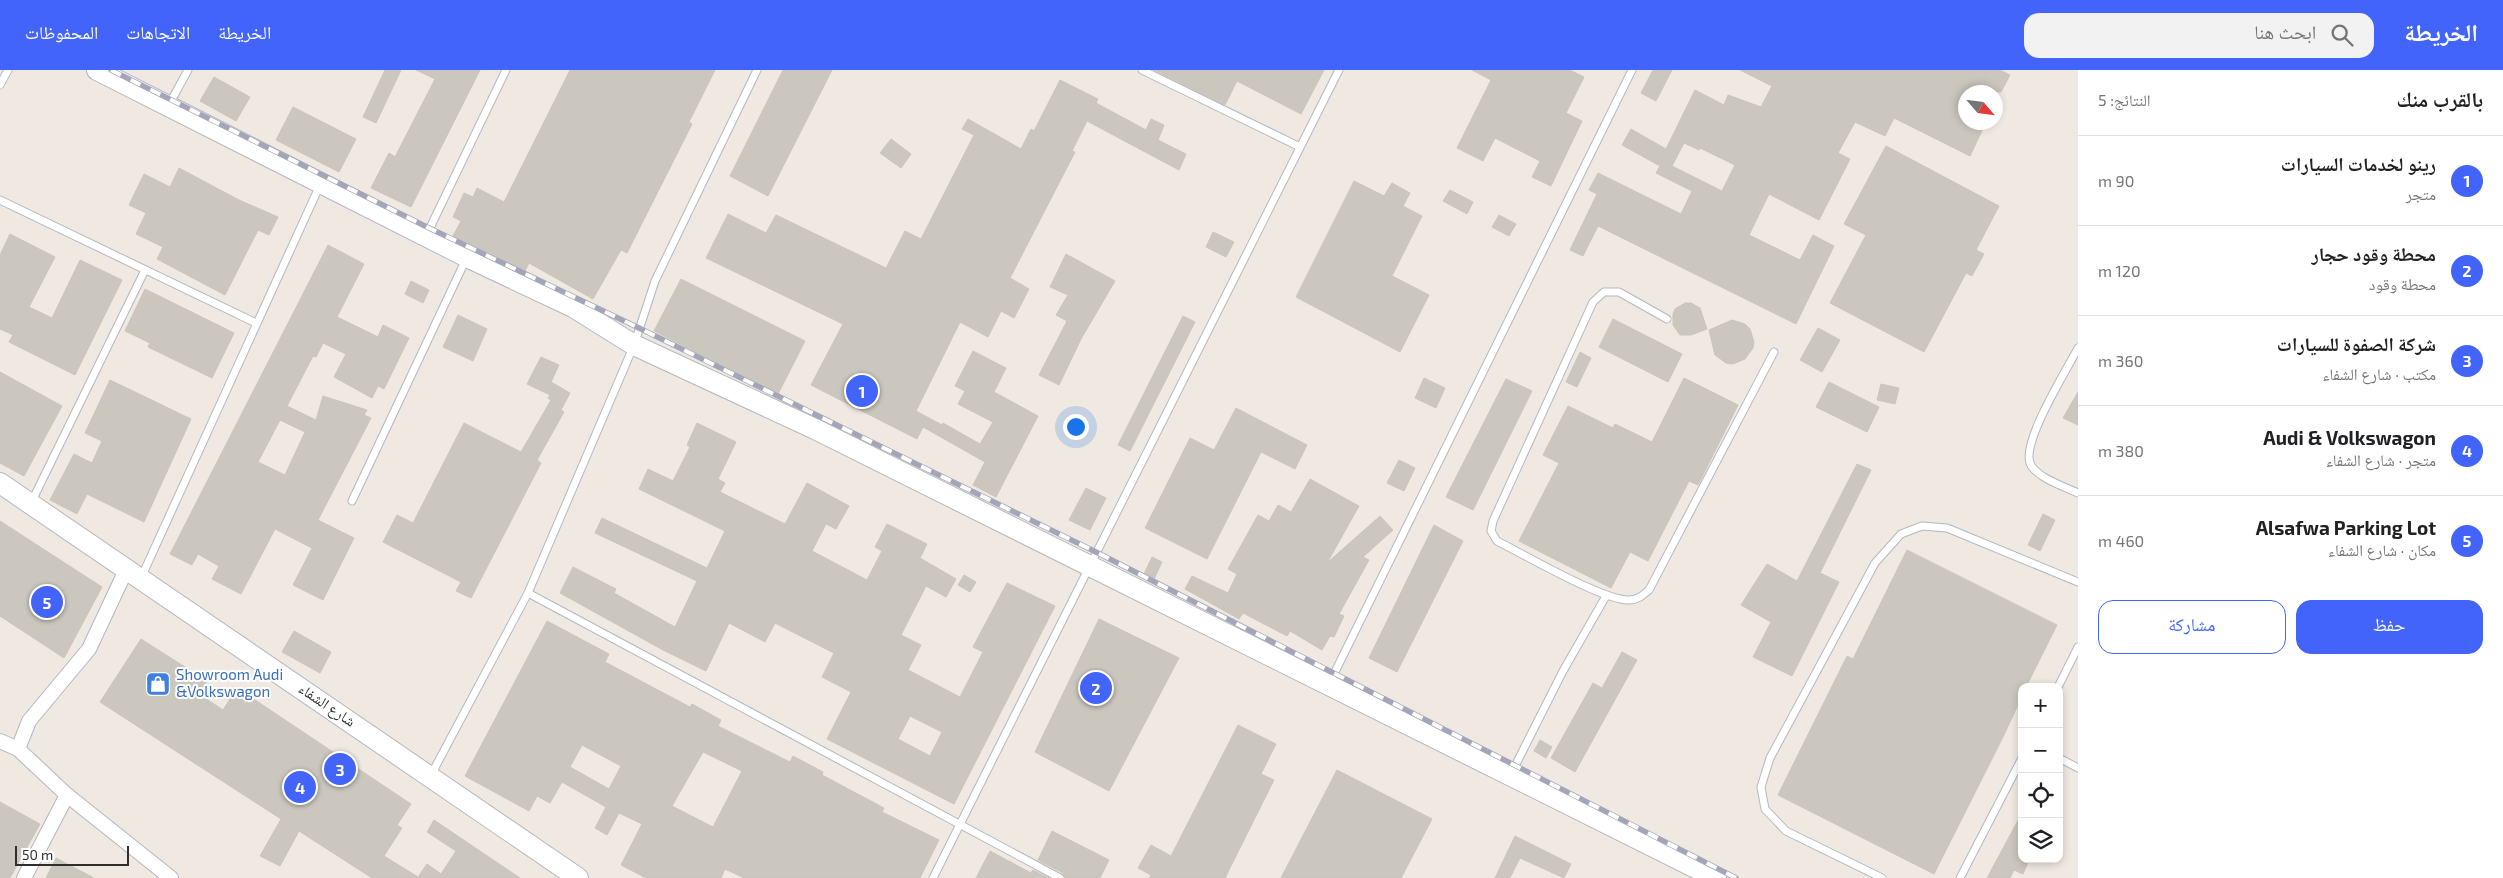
<!DOCTYPE html>
<html lang="ar">
<head>
<meta charset="utf-8">
<style>
  :root { --surface:#fff; --page:#f2f2f2; --text:#202124; --muted:#757577; --line:#e0e0e0; --accent:#4264fb }
  body { margin:0; font-family:"Exo 2","Noto Naskh Arabic",sans-serif; background:var(--page); color:var(--text); direction:rtl }
  .controls { position:absolute; right:15px; bottom:15px; display:grid; overflow:hidden; border-radius:10px; box-shadow:0 2px 8px #0003 }
  .controls button { width:45px; height:45px; display:grid; place-items:center; padding:0; border:0; border-bottom:1px solid var(--line); background:var(--surface); color:var(--text); font:25px sans-serif }
  .compass { position:absolute; left:1958px; top:15px; width:45px; height:45px; border-radius:50%; background:var(--surface); box-shadow:0 2px 8px #0003; rotate:118deg }
  .scale { position:absolute; left:15px; bottom:12px; width:114px; box-sizing:border-box; padding-left:5px; border:2px solid #2e2e2e; border-top:0; font-size:14px; line-height:18px; white-space:nowrap; color:#2e2e2e; -webkit-text-stroke:4px #fff; paint-order:stroke }
  .you { position:absolute; left:1075px; top:356px; width:18px; height:18px; margin:-12px; border:4px solid #fff; border-radius:50%; background:#1a73e8; box-shadow:0 0 0 8px #1a73e833 }
  .badge { display:grid; place-items:center; width:32px; height:32px; border-radius:50%; background:var(--accent); color:#fff; font-size:16px; font-weight:700 }
  .pin { position:absolute; translate:-50% -50%; border:2px solid #fff; box-shadow:0 1px 5px #0006 }
  .list { margin:0; padding:0; list-style:none }
  h2 { display:flex; justify-content:space-between; align-items:center; height:65px; margin:0; padding:0 20px; font-size:21px }
  h2 small { font-size:16px; font-weight:400; color:var(--muted) }
  .list li { display:grid; grid-template-columns:32px 1fr auto; gap:15px; align-items:center; box-sizing:border-box; height:90px; padding:0 20px; border-top:1px solid var(--line) }
  .list b { display:block; font-size:19px; white-space:nowrap }
  .list p { margin:0; font-size:16px; white-space:nowrap; color:var(--muted) }
  .list em { font-size:16px; font-style:normal; color:var(--muted) }
  .actions { display:flex; gap:10px; padding:15px 20px }
  .actions a { flex:1; padding:11px 0; border:1px solid var(--accent); border-radius:15px; text-align:center; font-size:18px; color:var(--accent) }
  .actions .main { background:var(--accent); color:#fff }
  .icon { flex:none; width:28px; height:28px; fill:none; stroke:currentColor; stroke-width:2; stroke-linecap:round; stroke-linejoin:round }
  .map { position:relative; flex:none; width:2078px; height:808px; overflow:hidden; direction:ltr }
  header { display:flex; align-items:center; gap:30px; box-sizing:border-box; height:70px; padding:0 25px; background:var(--accent); color:#fff }
  header strong { font-size:24px }
  nav { display:flex; gap:28px; margin-inline-start:auto; font-size:18px }
  .search { width:350px; height:45px; background:var(--page); display:flex; align-items:center; gap:12px; box-sizing:border-box; padding:0 18px; border-radius:15px; color:var(--muted); font-size:19px }
  main { display:flex }
  aside { flex:1; background:var(--surface) }
  .map>svg:first-child { display:block }
  .building { fill:#cbc7bf; stroke:#cbc5ba; fill-rule:evenodd }
  .lines { fill:none; stroke-linecap:round; stroke-linejoin:round }
  .lane-casing { stroke:#b4b7c1; stroke-width:9 }
  .street-casing { stroke:#b4b7c1; stroke-width:16 }
  .secondary-casing { stroke:#b4b7c1; stroke-width:22 }
  .lane { stroke:#fff; stroke-width:7 }
  .street { stroke:#fff; stroke-width:14 }
  .secondary { stroke:#fff; stroke-width:20 }
  .rail-casing { stroke:#a3a6b8; stroke-width:5.5 }
  .rail { stroke:#fff; stroke-width:4; stroke-dasharray:11; stroke-linecap:butt }
  .labels { text-anchor:middle; stroke-width:4; stroke-linejoin:round; paint-order:stroke }
  .shop-label { font-size:15px; fill:#366cbe; stroke:#fff; text-anchor:start }
  .street-label { font-size:15px; fill:#2e2e2e; stroke:#fff }
</style>
</head>
<body>
<header>
<strong>الخريطة</strong>
<div class="search"><svg class="icon" aria-label="search" viewBox="0 0 24 24"><circle cx="10" cy="10" r="6"/><path d="M15 15l6 6"/></svg>ابحث هنا</div>
<nav><a>الخريطة</a><a>الاتجاهات</a><a>المحفوظات</a></nav>
</header>
<main>
<aside>
<h2>بالقرب منك<small>النتائج: 5</small></h2>
<ul class="list">
<li><span class="badge">1</span><div><b>رينو لخدمات السيارات</b><p>متجر</p></div><em>90 m</em></li>
<li><span class="badge">2</span><div><b>محطة وقود حجار</b><p>محطة وقود</p></div><em>120 m</em></li>
<li><span class="badge">3</span><div><b>شركة الصفوة للسيارات</b><p>مكتب · شارع الشفاء</p></div><em>360 m</em></li>
<li><span class="badge">4</span><div><b>Audi &amp; Volkswagon</b><p>متجر · شارع الشفاء</p></div><em>380 m</em></li>
<li><span class="badge">5</span><div><b>Alsafwa Parking Lot</b><p>مكان · شارع الشفاء</p></div><em>460 m</em></li>
</ul>
<div class="actions"><a class="main">حفظ</a><a>مشاركة</a></div>
</aside>
<div class="map">
<svg width="2078" height="808" viewBox="0 0 2078 808">
  <rect width="100%" height="100%" fill="#efe9e1"/>
  <!-- building -->
  <g class="building">
    <polygon points="385,0 401,0 376,53 363,47"/>
    <polygon points="416,0 480,0 411,137 371,118 389,83 395,87 435,9"/>
    <polygon points="570,0 715,0 689,52 692,54 627,183 621,180 593,229 529,193 525,201 453,166 461,151 453,147 464,123 473,127 477,118 504,132"/>
    <polygon points="783,0 832,0 768,126 730,106"/>
    <polygon points="1154,0 1324,0 1301,44 1237,11 1225,35"/>
    <polygon points="1472,0 1570,0 1584,7 1566,43 1582,51 1551,116 1532,107 1540,91 1495,68 1483,91 1457,78 1491,10"/>
    <polygon points="1653,0 1672,0 1656,31 1641,23"/>
    <path d="M 1740,0 L 2000,0 L 2010,5 L 2001,22 L 1966,22 L 1966,52 L 1986,52 L 1970,86 L 1894,48 L 1885,66 L 1855,52 L 1838,83 L 1850,89 L 1819,150 L 1769,124 L 1749,165 L 1800,190 L 1813,165 L 1834,176 L 1796,254 L 1598,156 L 1583,186 L 1570,180 L 1597,124 L 1589,120 L 1598,103 L 1681,144 L 1692,121 L 1656,103 L 1660,96 L 1622,75 L 1631,59 L 1666,79 L 1695,20 L 1724,35 L 1728,25 L 1761,37 L 1772,16 ZM 1684,73 L 1699,80 L 1700,78 L 1735,95 L 1722,121 L 1672,96 Z"/>
    <polygon points="214,7 250,27 236,51 200,31"/>
    <polygon points="1060,10 1098,29 1096,33 1146,60 1151,49 1164,55 1158,70 1186,84 1179,100 1087,51 1072,81 1075,82 1010,208 1029,219 1014,248 1001,241 988,267 960,252 916,341 942,355 943,353 980,374 993,352 958,334 965,321 955,316 973,281 1006,298 994,322 1038,346 996,427 973,415 985,392 923,357 917,369 811,315 843,254 706,188 728,144 766,163 776,145 886,198 905,161 921,169 974,65 962,59 968,49 1021,79 1031,59 1034,61"/>
    <polygon points="293,37 356,69 339,102 276,70"/>
    <polygon points="891,69 911,84 901,98 880,83"/>
    <polygon points="1886,76 1999,136 1976,180 1984,184 1972,206 1966,203 1924,282 1830,233 1866,165 1844,154"/>
    <polygon points="179,98 239,130 278,147 269,165 258,160 225,225 157,189 163,177 136,164 146,143 129,135 144,104 170,117"/>
    <polygon points="1354,111 1384,126 1392,113 1410,123 1403,136 1422,146 1392,206 1429,225 1400,282 1296,227"/>
    <polygon points="1450,120 1473,132 1467,144 1443,131"/>
    <polygon points="1499,145 1516,154 1509,166 1492,157"/>
    <polygon points="1213,162 1234,172 1226,187 1206,177"/>
    <polygon points="10,164 55,187 29,237 52,248 80,190 122,210 75,305 9,272 13,265 0,259 0,185"/>
    <path d="M 328,175 L 364,194 L 337,247 L 378,267 L 383,255 L 409,268 L 384,319 L 378,316 L 372,328 L 334,307 L 346,284 L 323,273 L 316,287 L 313,286 L 287,336 L 316,350 L 323,326 L 367,340 L 364,345 L 371,348 L 318,450 L 354,468 L 323,530 L 293,515 L 312,478 L 275,459 L 241,524 L 212,509 L 219,496 L 198,484 L 192,495 L 170,484 ZM 280,350 L 305,362 L 285,405 L 258,392 Z"/>
    <polygon points="1066,184 1115,211 1081,269 1059,315 1039,305 1067,251 1056,245 1068,225 1050,217"/>
    <polygon points="681,209 805,271 778,324 654,261"/>
    <polygon points="411,211 429,220 423,233 405,224"/>
    <polygon points="145,219 234,263 212,308 148,277 150,273 125,261"/>
    <polygon points="1685,233 1691,233 1700,238 1707,259 1691,265 1680,265 1673,255 1673,244 1675,239"/>
    <polygon points="458,245 487,259 473,291 443,277"/>
    <polygon points="1183,246 1195,252 1130,381 1118,375"/>
    <polygon points="1613,249 1682,284 1668,312 1599,277"/>
    <polygon points="1732,250 1745,254 1750,259 1754,272 1753,278 1745,289 1733,294 1726,293 1715,285 1709,260"/>
    <polygon points="1818,258 1840,270 1822,302 1800,290"/>
    <polygon points="1580,282 1591,288 1577,317 1566,312"/>
    <polygon points="541,287 559,295 551,312 570,323 561,340 564,342 537,390 541,393 471,528 456,521 461,512 383,472 397,445 413,453 464,353 521,382 551,330 548,328 550,325 527,314"/>
    <polygon points="0,302 62,336 24,406 0,393"/>
    <polygon points="1424,308 1445,318 1436,338 1415,328"/>
    <polygon points="1684,308 1738,335 1698,415 1689,411 1648,491 1630,482 1611,518 1519,471 1559,393 1543,385 1568,336 1613,358 1615,354 1652,372"/>
    <polygon points="1506,309 1532,321 1473,440 1446,427"/>
    <polygon points="110,310 191,349 144,452 87,424 77,444 50,430 74,384 92,393 102,371 85,363"/>
    <polygon points="1829,312 1879,337 1867,362 1816,337"/>
    <polygon points="1881,314 1899,318 1895,334 1877,330"/>
    <polygon points="2078,322 2078,355 2063,348"/>
    <polygon points="1236,338 1307,375 1295,399 1261,382 1207,489 1145,458 1190,368 1214,380"/>
    <path d="M 697,353 L 736,372 L 718,409 L 725,413 L 720,422 L 785,454 L 807,413 L 849,436 L 836,459 L 826,454 L 812,481 L 867,510 L 882,481 L 875,477 L 887,454 L 927,474 L 920,488 L 956,509 L 946,527 L 926,516 L 901,565 L 921,575 L 908,600 L 960,627 L 983,582 L 973,577 L 1007,513 L 1055,536 L 954,734 L 827,669 L 851,622 L 822,607 L 834,583 L 775,553 L 765,572 L 729,553 L 706,601 L 663,580 L 560,523 L 573,497 L 616,519 L 614,523 L 675,557 L 697,511 L 595,463 L 602,448 L 707,498 L 725,461 L 639,419 L 648,399 L 673,411 L 690,377 L 687,375 ZM 910,646 L 942,662 L 930,686 L 898,669 Z"/>
    <polygon points="1399,390 1415,398 1404,421 1387,413"/>
    <polygon points="1857,394 1871,400 1820,503 1839,512 1792,606 1753,587 1771,552 1741,535 1767,494 1797,511"/>
    <polygon points="1310,409 1359,436 1327,493 1380,446 1393,460 1363,487 1369,490 1339,544 1344,546 1334,567 1330,566 1322,580 1290,561 1287,566 1243,543 1239,549 1185,519 1192,506 1228,523 1237,504 1228,499 1258,445 1269,451 1278,435 1291,442"/>
    <polygon points="1086,418 1106,428 1090,460 1069,450"/>
    <polygon points="2043,444 2055,450 2040,481 2028,475"/>
    <polygon points="0,451 102,517 64,588 0,546"/>
    <polygon points="1434,455 1463,471 1397,602 1369,588"/>
    <polygon points="1907,480 2057,555 2026,617 2022,617 2022,626 2004,665 1934,804 1778,725 1847,586 1853,589"/>
    <polygon points="1152,487 1162,492 1154,509 1144,504"/>
    <polygon points="964,505 976,512 970,522 958,515"/>
    <polygon points="1099,549 1179,588 1109,721 1035,682"/>
    <path d="M 547,551 L 609,584 L 605,592 L 690,637 L 692,634 L 721,650 L 718,656 L 790,692 L 793,686 L 823,702 L 822,705 L 884,738 L 882,742 L 939,770 L 920,808 L 744,808 L 725,799 L 721,808 L 646,808 L 621,795 L 642,754 L 619,743 L 607,765 L 595,758 L 606,737 L 562,712 L 550,733 L 537,726 L 529,741 L 465,706 ZM 582,675 L 621,696 L 609,719 L 570,697 ZM 703,682 L 742,701 L 713,757 L 672,736 Z"/>
    <polygon points="294,561 331,582 320,603 282,582"/>
    <polygon points="141,569 207,611 199,624 223,640 237,618 411,734 397,755 402,758 384,786 418,807 427,794 441,804 456,781 427,762 434,750 520,808 372,808 299,761 280,796 260,786 281,749 100,632"/>
    <polygon points="1622,582 1637,590 1575,702 1551,688 1593,613 1602,618"/>
    <polygon points="1238,655 1276,674 1261,704 1274,710 1225,808 1149,808 1151,805 1138,798 1151,775 1171,786"/>
    <polygon points="1540,670 1552,677 1546,688 1534,681"/>
    <polygon points="1337,700 1432,749 1401,808 1281,808"/>
    <polygon points="0,732 40,754 10,808 0,808"/>
    <polygon points="2022,743 2022,789 2028,792 2023,804 2014,800 2010,808 1987,808"/>
    <polygon points="1052,761 1109,790 1100,808 1065,808 1063,803 1038,790"/>
    <polygon points="1515,766 1571,794 1564,808 1520,788 1510,808 1495,808"/>
    <polygon points="990,781 1031,803 1033,800 1049,808 976,808"/>
    <polygon points="56,788 94,808 46,808"/>
  </g>
  <g class="lines">
    <defs>
      <g id="lane">
        <polyline points="1142,0 1300,77"/>
        <polyline points="0,15 8,0"/>
        <polyline points="173,35 171,31 188,0"/>
        <polyline points="0,130 256,253"/>
        <polyline points="427,164 506,0"/>
        <path d="M 1667,249 L 1619,222 L 1604,222 L 1593,232 L 1493,451 L 1491,461 L 1497,471 C 1523,484 1604,531 1629,530 C 1638,530 1643,525 1649,520 L 1774,282"/>
        <path d="M 2078,278 C 2066,301 2022,371 2030,393 C 2035,407 2065,417 2078,423"/>
        <polyline points="352,431 467,187"/>
        <polyline points="31,433 145,200"/>
        <polyline points="141,508 320,115"/>
        <polyline points="528,523 1060,808"/>
        <polyline points="1329,614 1632,0"/>
        <polyline points="2058,617 2078,577"/>
        <polyline points="2059,688 2078,698"/>
        <polyline points="1511,704 1563,601 1606,526"/>
        <polyline points="431,705 528,523 634,275 655,211 757,0"/>
        <polyline points="933,808 1339,0"/>
        <polyline points="1882,808 1786,761 1765,739 1761,717 1770,688 1875,493 1901,464 1922,456 1947,458 2078,512"/>
        <polyline points="1960,808 2022,688"/>
      </g>
      <g id="street">
        <polyline points="127,498 89,579 29,651 18,679 67,725 171,808"/>
        <polyline points="0,671 18,679"/>
        <polyline points="24,808 67,725"/>
      </g>
      <g id="secondary">
        <polyline points="97,0 467,187 573,237 634,275 815,359 1716,808"/>
        <polyline points="0,413 578,808"/>
      </g>
    </defs>
    <!-- lane casing -->
    <use href="#lane" class="lane-casing"/>
    <!-- street casing -->
    <use href="#street" class="street-casing"/>
    <!-- secondary casing -->
    <use href="#secondary" class="secondary-casing"/>
    <!-- lane -->
    <use href="#lane" class="lane"/>
    <!-- street -->
    <use href="#street" class="street"/>
    <!-- secondary -->
    <use href="#secondary" class="secondary"/>
    <defs>
      <polyline id="rail" points="111,0 429,158 639,258 1098,483 1736,808"/>
    </defs>
    <!-- rail casing -->
    <use href="#rail" class="rail-casing"/>
    <!-- rail -->
    <use href="#rail" class="rail"/>
  </g>
  <!-- icons -->
  <defs>
    <symbol id="shop-square" viewBox="-11 -11 22 22"><rect x="-9" y="-9" width="18" height="18" rx="4" fill="#3f7fe0" stroke="#fff"/><path d="M-5-2.5h2.3a2.7 3.5 0 0 1 5.4 0H5L5.5 6h-11ZM-1.5-2.5h3a1.5 2.3 0 0 0-3 0Z" fill="#fff"/></symbol>
  </defs>
  <g fill-rule="evenodd">
    <use href="#shop-square" x="144" y="600" width="28" height="28"/>
  </g>
  <g class="labels">
    <!-- shop labels -->
    <g class="shop-label">
      <text x="176" y="610">Showroom Audi<tspan x="176" dy="17">&amp;Volkswagon</tspan></text>
    </g>
    <!-- street labels -->
    <g class="street-label">
      <text transform="translate(327 635) rotate(34)" y="5">شارع الشفاء</text>
    </g>
  </g>
</svg>
<div class="controls">
<button>+</button>
<button>−</button>
<button><svg class="icon" aria-label="locate" viewBox="0 0 24 24"><circle cx="12" cy="12" r="6"/><path d="M12 2v4M12 18v4M2 12h4M18 12h4"/></svg></button>
<button><svg class="icon" aria-label="layers" viewBox="0 0 24 24"><path d="M12 4l9 5-9 5-9-5zM3 14l9 5 9-5"/></svg></button>
</div>
<svg class="compass" viewBox="-18 -18 36 36"><path d="M0-13l5 13h-10z" fill="#e53935"/><path d="M0 13l5-13h-10z" fill="#757577"/></svg>
<div class="scale">50 m</div>
<div class="you"></div>
<div class="pin badge" style="left:862px;top:321px">1</div>
<div class="pin badge" style="left:1096px;top:618px">2</div>
<div class="pin badge" style="left:340px;top:699px">3</div>
<div class="pin badge" style="left:300px;top:717px">4</div>
<div class="pin badge" style="left:47px;top:532px">5</div>
</div>
</main>
</body>
</html>
